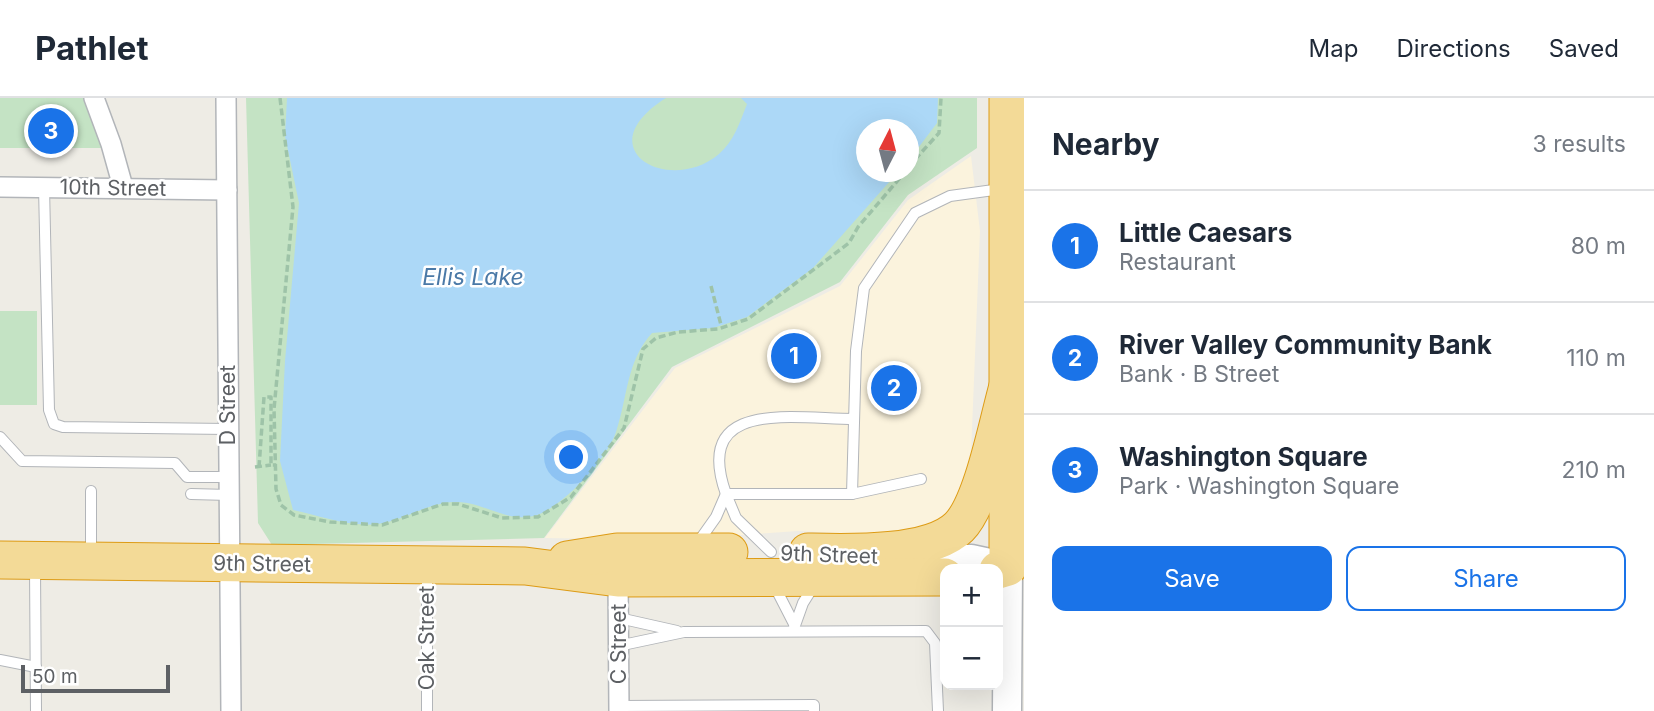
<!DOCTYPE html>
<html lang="en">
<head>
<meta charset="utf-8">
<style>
  :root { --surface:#fff; --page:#f2f2f3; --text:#1f2937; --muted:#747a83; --line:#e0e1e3; --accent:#1a73e8 }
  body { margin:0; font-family:Inter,sans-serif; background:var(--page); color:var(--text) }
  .controls { position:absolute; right:21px; bottom:21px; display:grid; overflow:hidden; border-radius:14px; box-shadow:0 7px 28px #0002 }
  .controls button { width:63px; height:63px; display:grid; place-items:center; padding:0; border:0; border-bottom:2px solid var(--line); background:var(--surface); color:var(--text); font:35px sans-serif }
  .compass { position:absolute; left:856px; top:21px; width:63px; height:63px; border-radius:50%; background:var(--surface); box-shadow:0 7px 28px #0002; rotate:6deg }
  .scale { position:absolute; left:21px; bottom:18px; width:149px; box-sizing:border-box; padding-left:7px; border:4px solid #5d6064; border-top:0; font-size:19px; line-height:24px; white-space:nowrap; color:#5d6064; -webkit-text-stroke:5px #fff; paint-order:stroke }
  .you { position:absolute; left:572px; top:360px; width:24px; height:24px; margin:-18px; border:5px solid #fff; border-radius:50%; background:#1a73e8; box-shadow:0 0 0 10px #1a73e833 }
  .badge { display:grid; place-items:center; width:46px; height:46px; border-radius:50%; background:var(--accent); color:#fff; font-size:23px; font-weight:700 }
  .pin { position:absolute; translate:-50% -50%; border:4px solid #fff; box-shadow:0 2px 7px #0006 }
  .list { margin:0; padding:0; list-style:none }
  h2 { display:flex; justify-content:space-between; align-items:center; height:91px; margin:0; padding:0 28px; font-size:30px }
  h2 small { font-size:23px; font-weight:400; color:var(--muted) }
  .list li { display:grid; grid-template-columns:46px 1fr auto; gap:21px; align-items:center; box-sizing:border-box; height:112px; padding:0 28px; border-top:2px solid var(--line) }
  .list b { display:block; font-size:26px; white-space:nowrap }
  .list p { margin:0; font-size:23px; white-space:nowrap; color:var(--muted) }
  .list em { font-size:23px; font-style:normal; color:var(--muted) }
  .actions { display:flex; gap:14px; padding:21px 28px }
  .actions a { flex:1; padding:16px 0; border:2px solid var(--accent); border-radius:14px; text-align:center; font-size:24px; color:var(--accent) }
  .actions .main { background:var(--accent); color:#fff }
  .map { position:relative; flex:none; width:1024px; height:613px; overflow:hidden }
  header { display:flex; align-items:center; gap:42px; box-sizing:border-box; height:98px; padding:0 35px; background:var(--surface); border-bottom:2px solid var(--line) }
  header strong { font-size:33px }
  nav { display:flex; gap:38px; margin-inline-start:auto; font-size:24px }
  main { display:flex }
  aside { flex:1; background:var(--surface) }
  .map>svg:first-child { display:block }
  .commercial { fill:#fbf3dd }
  .green { fill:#c4e3c4; fill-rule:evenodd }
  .water { fill:#acd8f7 }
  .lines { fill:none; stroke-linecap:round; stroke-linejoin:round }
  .lane-casing { stroke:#b2b5b9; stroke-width:12 }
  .street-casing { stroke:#b2b5b9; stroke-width:22 }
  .secondary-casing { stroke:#b1b4b8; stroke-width:31 }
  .highway-casing { stroke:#dd9b15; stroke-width:39 }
  .path { stroke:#9ec3a8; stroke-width:3.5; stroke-dasharray:7 3.5; stroke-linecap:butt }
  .lane { stroke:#fff; stroke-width:10 }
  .street { stroke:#fff; stroke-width:19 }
  .secondary { stroke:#fff; stroke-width:28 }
  .highway { stroke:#f3da97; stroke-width:37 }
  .labels { text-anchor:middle; stroke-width:5; stroke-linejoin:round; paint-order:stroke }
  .street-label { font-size:21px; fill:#5d6064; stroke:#fff }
  .water-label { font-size:23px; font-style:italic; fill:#4a79a7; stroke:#fff }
</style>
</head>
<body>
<header>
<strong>Pathlet</strong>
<nav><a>Map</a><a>Directions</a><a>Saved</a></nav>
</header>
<main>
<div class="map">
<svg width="1024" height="613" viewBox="0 0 1024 613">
  <rect width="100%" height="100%" fill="#eeece5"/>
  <!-- commercial -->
  <polygon class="commercial" points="971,58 980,133 970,381 951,420 891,438 798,433 673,442 545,440 675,270 840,188 908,102"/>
  <!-- green -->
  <g class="green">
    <polygon points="0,0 88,0 108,50 0,50"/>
    <path d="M 246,0 L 977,0 L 977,50 L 908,97 L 840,184 L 672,269 L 544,440 L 272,447 L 258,425 ZM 866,32 L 908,32 L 908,74 L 866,74 Z"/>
    <rect x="0" y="213" width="37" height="94"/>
  </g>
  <!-- water -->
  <path class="water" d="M 287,0 L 666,0 C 585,51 669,98 719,56 C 734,43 740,24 747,6 L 741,0 L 938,0 L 937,25 L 909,62 L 908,32 L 866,32 L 866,74 L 898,74 L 813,170 L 747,219 L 713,230 L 652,235 C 626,264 628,298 616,334 C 608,359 564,408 537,417 C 508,427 482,402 454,404 C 429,405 408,420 383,425 C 354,431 321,418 293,412 L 280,363 L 285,263 L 299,105 L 285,38 Z"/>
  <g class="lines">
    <defs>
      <g id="lane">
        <polyline points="44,89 49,312 54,326 63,329 228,331"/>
        <path d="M 854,321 C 793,321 692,300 726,396 L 852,396 L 856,253 L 864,190 L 915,115 L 950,98 L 1001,91"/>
        <polyline points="0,339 22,363 175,365 187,379 228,379"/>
        <polyline points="191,396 229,397"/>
        <polyline points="726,396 736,420 771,454"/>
        <polyline points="852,396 921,381"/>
        <polyline points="699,443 716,419 726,396"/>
        <polyline points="91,456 91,393"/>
        <polyline points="35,470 36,613"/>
        <polyline points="427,474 427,613"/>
        <polyline points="775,489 794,526"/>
        <polyline points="619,520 677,533"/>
        <polyline points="793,533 803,505 813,489"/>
        <polyline points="618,548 684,534 926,533 935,545 938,613"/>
        <polyline points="0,562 36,569"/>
        <polyline points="619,608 814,607 814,613"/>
      </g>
      <g id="street">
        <polyline points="94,0 111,46 123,89"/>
        <polyline points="226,0 231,613"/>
        <polyline points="0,89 227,92"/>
        <polyline points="618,480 619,613"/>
      </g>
      <polyline id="secondary" points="901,460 971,461 1008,469 1007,613"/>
      <g id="highway">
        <path d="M 808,454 C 847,455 930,458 959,429 C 983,405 998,323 1008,288"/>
        <polyline points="0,462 525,468 618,480 945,479"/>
        <polyline points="567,462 617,454 729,454"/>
        <polyline points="998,472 1008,469 1008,0"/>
      </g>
    </defs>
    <!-- lane casing -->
    <use href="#lane" class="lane-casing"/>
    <!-- street casing -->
    <use href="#street" class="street-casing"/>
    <!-- secondary casing -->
    <use href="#secondary" class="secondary-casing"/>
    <!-- highway casing -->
    <use href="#highway" class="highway-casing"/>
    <!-- path -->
    <g class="path">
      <polyline points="280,0 293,109 274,311 276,391 281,407 294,417 330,424 382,427 443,406 458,406 502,420 538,419 571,399 624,330 643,251 656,240 678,234 718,231 748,221 849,145 858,129 905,74"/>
      <polyline points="908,69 939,35 941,0"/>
      <polyline points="711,188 721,227"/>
      <polyline points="255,369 271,367"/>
      <polyline points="259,369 264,299 271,299 271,367 276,367"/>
    </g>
    <!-- lane -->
    <use href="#lane" class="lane"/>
    <!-- street -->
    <use href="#street" class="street"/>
    <!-- secondary -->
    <use href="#secondary" class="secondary"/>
    <!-- highway -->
    <use href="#highway" class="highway"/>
  </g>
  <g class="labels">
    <!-- street labels -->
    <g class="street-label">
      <text transform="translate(113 90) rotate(1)" y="7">10th Street</text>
      <text transform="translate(228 307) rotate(-90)" y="7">D Street</text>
      <text transform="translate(829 457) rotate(2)" y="7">9th Street</text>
      <text transform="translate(262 466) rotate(1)" y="7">9th Street</text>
      <text transform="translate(427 540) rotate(-90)" y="7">Oak Street</text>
      <text transform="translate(619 546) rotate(-90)" y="7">C Street</text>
    </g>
    <!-- water labels -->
    <g class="water-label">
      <text x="473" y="187">Ellis Lake</text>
    </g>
  </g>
</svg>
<div class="controls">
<button>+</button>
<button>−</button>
</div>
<svg class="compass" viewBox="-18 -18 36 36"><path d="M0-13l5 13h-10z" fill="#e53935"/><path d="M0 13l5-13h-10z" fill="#747a83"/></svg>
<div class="scale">50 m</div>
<div class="you"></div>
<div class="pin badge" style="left:794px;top:258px">1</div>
<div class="pin badge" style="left:894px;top:290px">2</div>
<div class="pin badge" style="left:51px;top:33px">3</div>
</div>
<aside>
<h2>Nearby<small>3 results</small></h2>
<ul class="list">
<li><span class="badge">1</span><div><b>Little Caesars</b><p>Restaurant</p></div><em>80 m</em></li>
<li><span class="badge">2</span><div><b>River Valley Community Bank</b><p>Bank · B Street</p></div><em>110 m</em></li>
<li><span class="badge">3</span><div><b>Washington Square</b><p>Park · Washington Square</p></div><em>210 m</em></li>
</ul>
<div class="actions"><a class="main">Save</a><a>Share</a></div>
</aside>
</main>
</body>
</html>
